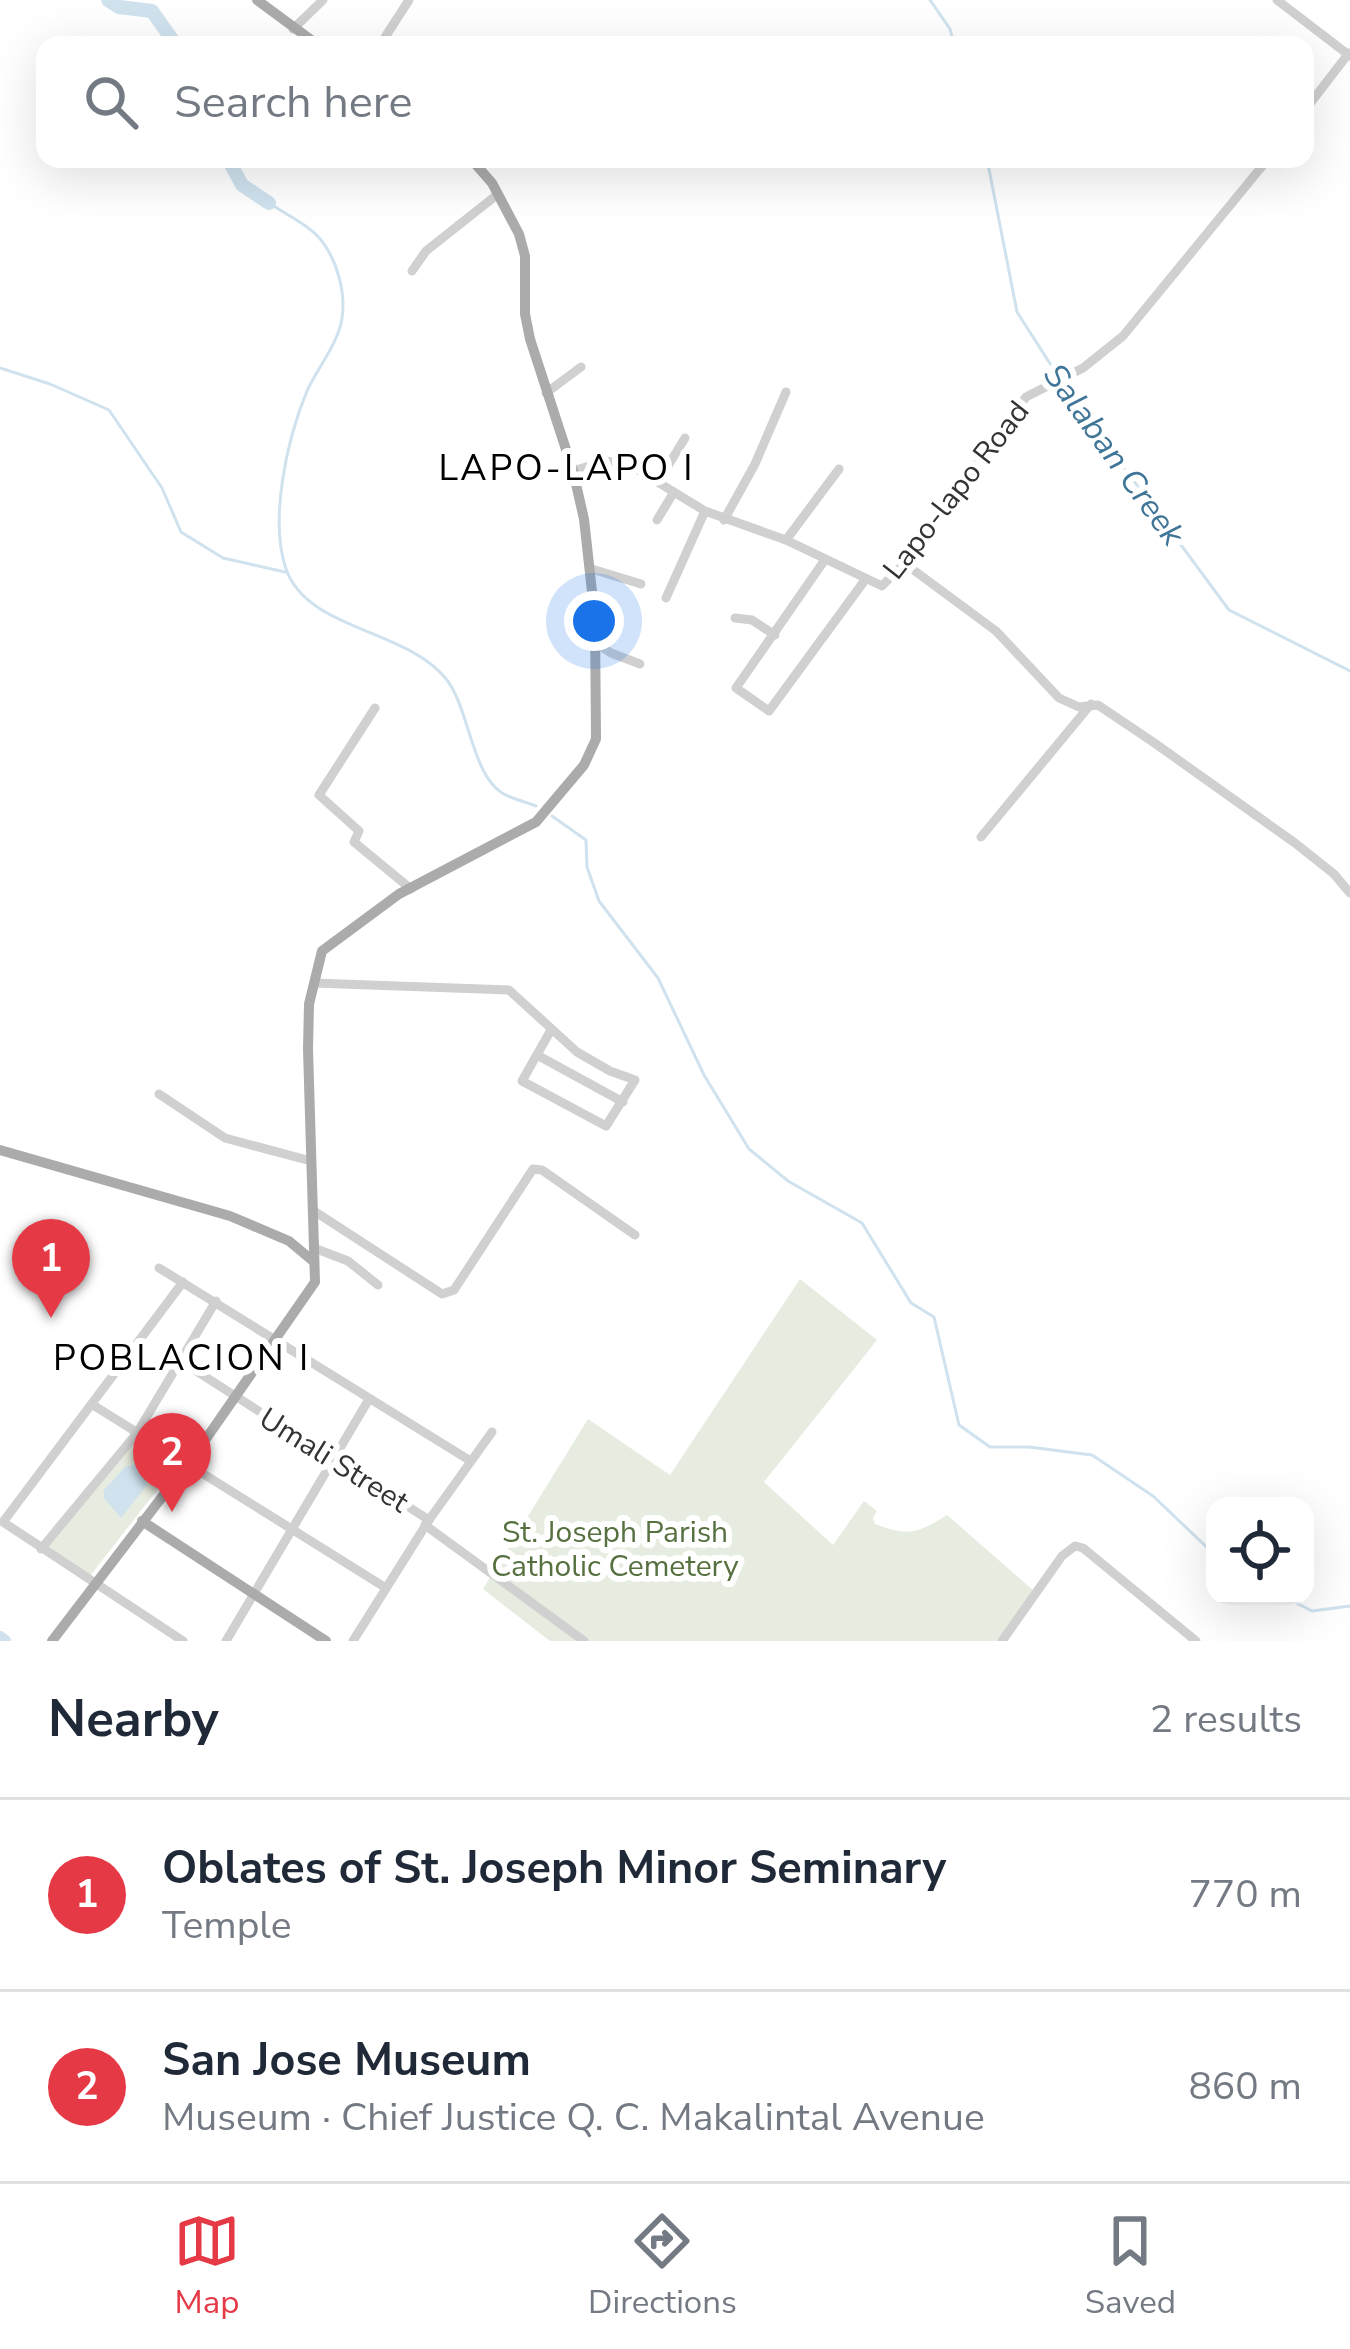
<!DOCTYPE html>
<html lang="en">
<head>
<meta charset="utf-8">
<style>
  :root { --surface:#fff; --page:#f2f2f3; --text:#1f2937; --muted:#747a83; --line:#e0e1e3; --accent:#e63946 }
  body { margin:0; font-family:"Nunito Sans",sans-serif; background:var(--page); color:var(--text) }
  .controls { position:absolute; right:36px; bottom:36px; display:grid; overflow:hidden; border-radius:24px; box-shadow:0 12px 48px #0002 }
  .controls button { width:108px; height:108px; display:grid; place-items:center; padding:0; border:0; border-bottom:3px solid var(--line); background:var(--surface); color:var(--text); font:60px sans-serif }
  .you { position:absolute; left:594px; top:621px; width:42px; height:42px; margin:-30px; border:9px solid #fff; border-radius:50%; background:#1a73e8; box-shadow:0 0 0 18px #1a73e833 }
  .badge { display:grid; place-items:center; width:78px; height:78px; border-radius:50%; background:var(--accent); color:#fff; font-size:39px; font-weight:700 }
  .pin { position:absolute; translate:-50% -99px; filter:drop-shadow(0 3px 6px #0008) }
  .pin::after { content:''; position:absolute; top:63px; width:42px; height:36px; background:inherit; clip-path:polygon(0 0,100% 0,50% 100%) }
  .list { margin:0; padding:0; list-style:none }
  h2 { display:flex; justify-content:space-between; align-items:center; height:156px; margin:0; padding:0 48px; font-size:51px }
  h2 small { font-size:39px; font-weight:400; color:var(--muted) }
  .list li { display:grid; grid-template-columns:78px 1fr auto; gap:36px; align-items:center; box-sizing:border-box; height:192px; padding:0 48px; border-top:3px solid var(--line) }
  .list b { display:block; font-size:45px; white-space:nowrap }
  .list p { margin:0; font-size:39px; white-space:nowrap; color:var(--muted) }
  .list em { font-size:39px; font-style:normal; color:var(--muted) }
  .icon { flex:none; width:66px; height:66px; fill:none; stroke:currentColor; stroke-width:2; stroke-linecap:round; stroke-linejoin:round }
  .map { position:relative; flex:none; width:1350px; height:1641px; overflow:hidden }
  .search { position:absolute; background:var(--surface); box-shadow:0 12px 48px #0002; left:36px; right:36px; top:36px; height:132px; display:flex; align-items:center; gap:30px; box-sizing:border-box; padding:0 42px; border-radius:24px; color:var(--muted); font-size:45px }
  .sheet { height:540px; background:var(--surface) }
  nav { display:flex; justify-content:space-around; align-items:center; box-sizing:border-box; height:168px; border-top:3px solid var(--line); background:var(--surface); font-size:33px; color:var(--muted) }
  nav a { display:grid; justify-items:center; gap:6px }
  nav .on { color:var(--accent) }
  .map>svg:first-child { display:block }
  .green { fill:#e6ecdf }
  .water { fill:#cfe2ee }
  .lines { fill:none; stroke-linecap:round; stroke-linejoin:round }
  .stream { stroke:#cfe2ee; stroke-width:3 }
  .river { stroke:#cfe2ee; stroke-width:14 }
  .minor { stroke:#d0d0d0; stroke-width:9 }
  .major { stroke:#ababab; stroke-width:10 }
  .labels { text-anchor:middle; stroke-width:12; stroke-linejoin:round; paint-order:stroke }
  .street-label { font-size:30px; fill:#333; stroke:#fff }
  .park-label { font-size:30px; fill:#56703f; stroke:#fff }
  .water-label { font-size:33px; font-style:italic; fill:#3f7597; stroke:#fff }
  .quarter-label { font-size:36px; letter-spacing:3px; fill:#000; stroke:#fff }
</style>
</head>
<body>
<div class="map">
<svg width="1350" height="1641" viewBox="0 0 1350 1641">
  <rect width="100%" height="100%" fill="#fff"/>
  <!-- green -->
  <g class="green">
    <path d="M 800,1279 L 877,1340 L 764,1482 L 833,1545 L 864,1501 L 877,1511 L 873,1518 L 875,1524 C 909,1537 918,1533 947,1515 L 1034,1591 L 999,1641 L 550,1641 L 483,1589 L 588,1419 L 670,1475 Z"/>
    <polygon points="129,1438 171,1472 90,1576 42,1544"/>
  </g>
  <!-- water -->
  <polygon class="water" points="137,1464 145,1469 147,1485 121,1518 104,1498 104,1490 125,1467"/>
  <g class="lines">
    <!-- stream -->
    <g class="stream">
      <polyline points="930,0 950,29 954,45"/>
      <polyline points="987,159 1017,312 1058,376"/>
      <path d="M 269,203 C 285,214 309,225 321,240 C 337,260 346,293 342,318 C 339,342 317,369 307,391 C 287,439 269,520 286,569 C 308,631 406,628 447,680 C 469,709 472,774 502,793 C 512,799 526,802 536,806"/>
      <polyline points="0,368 50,384 109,410 162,488 181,532 223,558 285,572"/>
      <polyline points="1063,385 1229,610 1350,671"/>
      <polyline points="552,816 586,840 587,867 599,901 658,978 704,1075 749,1149 788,1181 862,1223 911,1303 934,1317 959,1425 990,1447 1029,1447 1092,1455 1153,1496 1215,1555"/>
      <polyline points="1282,1596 1312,1611 1350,1606"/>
    </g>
    <!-- river -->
    <g class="river">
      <polyline points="108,0 119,7 152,11 176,45"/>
      <polyline points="228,159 242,185 269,203"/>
      <polyline points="0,1638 4,1641"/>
    </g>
    <!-- minor -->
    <g class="minor">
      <polyline points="1277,0 1350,56"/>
      <polyline points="293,29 323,0"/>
      <polyline points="380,45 409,0"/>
      <polyline points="1305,110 1349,53"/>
      <polyline points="412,271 426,251 498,194"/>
      <polyline points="546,393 581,367"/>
      <polyline points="573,471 606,461 633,467 705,511 786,540 882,586 904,563 1026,397 1083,368 1123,336 1268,159"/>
      <polyline points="658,482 685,438"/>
      <polyline points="657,520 674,492"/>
      <polyline points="724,520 755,464 786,392"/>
      <polyline points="786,540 839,469"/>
      <polyline points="824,561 736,688 769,711 865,580"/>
      <polyline points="904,563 996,631 1059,698 1079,707 1098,705 1153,742 1295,843 1334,874 1350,893"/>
      <polyline points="592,569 641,584"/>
      <polyline points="666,598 705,511"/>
      <polyline points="735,618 752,620 775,635"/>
      <polyline points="596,643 611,653 640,664"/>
      <polyline points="375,708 319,795 359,831 354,842 411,889"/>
      <polyline points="981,837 1091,704"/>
      <polyline points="314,983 509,990 577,1052 610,1071 635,1080 606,1126 522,1081 551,1030"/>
      <polyline points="537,1055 623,1102"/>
      <polyline points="159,1094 225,1138 311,1161"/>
      <polyline points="314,1211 442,1294 454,1290 533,1169 542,1170 635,1235"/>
      <polyline points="314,1248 348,1261 378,1285"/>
      <polyline points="159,1268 469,1460"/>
      <polyline points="183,1282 3,1522 183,1641"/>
      <polyline points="179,1360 429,1520"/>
      <polyline points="93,1405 386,1588"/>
      <polyline points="425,1525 584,1641"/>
      <polyline points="41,1549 137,1433 216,1301"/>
      <polyline points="226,1641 369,1399"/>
      <polyline points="353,1641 429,1520 492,1432"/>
      <polyline points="1002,1641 1062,1556 1075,1546 1083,1548 1196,1641"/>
    </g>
    <!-- major -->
    <g class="major">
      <polyline points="257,0 318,45"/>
      <polyline points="0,1150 230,1216 289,1241 313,1261"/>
      <polyline points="142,1521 326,1641"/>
      <polyline points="52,1641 201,1446 315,1282 308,1049 309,1004 322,951 399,894 536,822 584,765 596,739 595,619 584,519 573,471 530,339 525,314 525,256 519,234 492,183 471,159"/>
    </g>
  </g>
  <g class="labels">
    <!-- street labels -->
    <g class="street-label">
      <text transform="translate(956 490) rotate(-52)" y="10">Lapo-lapo Road</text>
      <text transform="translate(334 1460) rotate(32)" y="10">Umali Street</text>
    </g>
    <!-- park labels -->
    <g class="park-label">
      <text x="615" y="1542">St. Joseph Parish<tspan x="615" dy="34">Catholic Cemetery</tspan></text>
    </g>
    <!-- water labels -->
    <g class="water-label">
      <text transform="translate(1115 454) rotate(54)" y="12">Salaban Creek</text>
    </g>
    <!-- quarter labels -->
    <g class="quarter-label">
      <text x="567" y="480">LAPO-LAPO I</text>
      <text x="182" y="1370">POBLACION I</text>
    </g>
  </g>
</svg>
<div class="controls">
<button><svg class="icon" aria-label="locate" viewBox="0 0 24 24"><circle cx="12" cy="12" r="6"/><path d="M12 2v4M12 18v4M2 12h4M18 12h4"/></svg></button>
</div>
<div class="you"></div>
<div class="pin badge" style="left:51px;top:1318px">1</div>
<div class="pin badge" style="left:172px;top:1512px">2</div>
<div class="search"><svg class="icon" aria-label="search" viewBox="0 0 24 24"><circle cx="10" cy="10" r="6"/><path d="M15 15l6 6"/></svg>Search here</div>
</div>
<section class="sheet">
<h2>Nearby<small>2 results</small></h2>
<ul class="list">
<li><span class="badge">1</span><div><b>Oblates of St. Joseph Minor Seminary</b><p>Temple</p></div><em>770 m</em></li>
<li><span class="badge">2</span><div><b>San Jose Museum</b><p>Museum · Chief Justice Q. C. Makalintal Avenue</p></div><em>860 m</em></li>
</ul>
</section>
<nav>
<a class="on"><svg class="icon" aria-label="map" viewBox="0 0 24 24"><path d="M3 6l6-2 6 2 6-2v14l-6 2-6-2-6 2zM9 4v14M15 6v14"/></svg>Map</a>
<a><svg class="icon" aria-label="directions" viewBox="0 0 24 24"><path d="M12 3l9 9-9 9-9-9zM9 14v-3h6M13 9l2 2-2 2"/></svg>Directions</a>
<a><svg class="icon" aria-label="saved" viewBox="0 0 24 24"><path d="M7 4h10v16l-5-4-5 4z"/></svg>Saved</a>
</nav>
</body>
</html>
